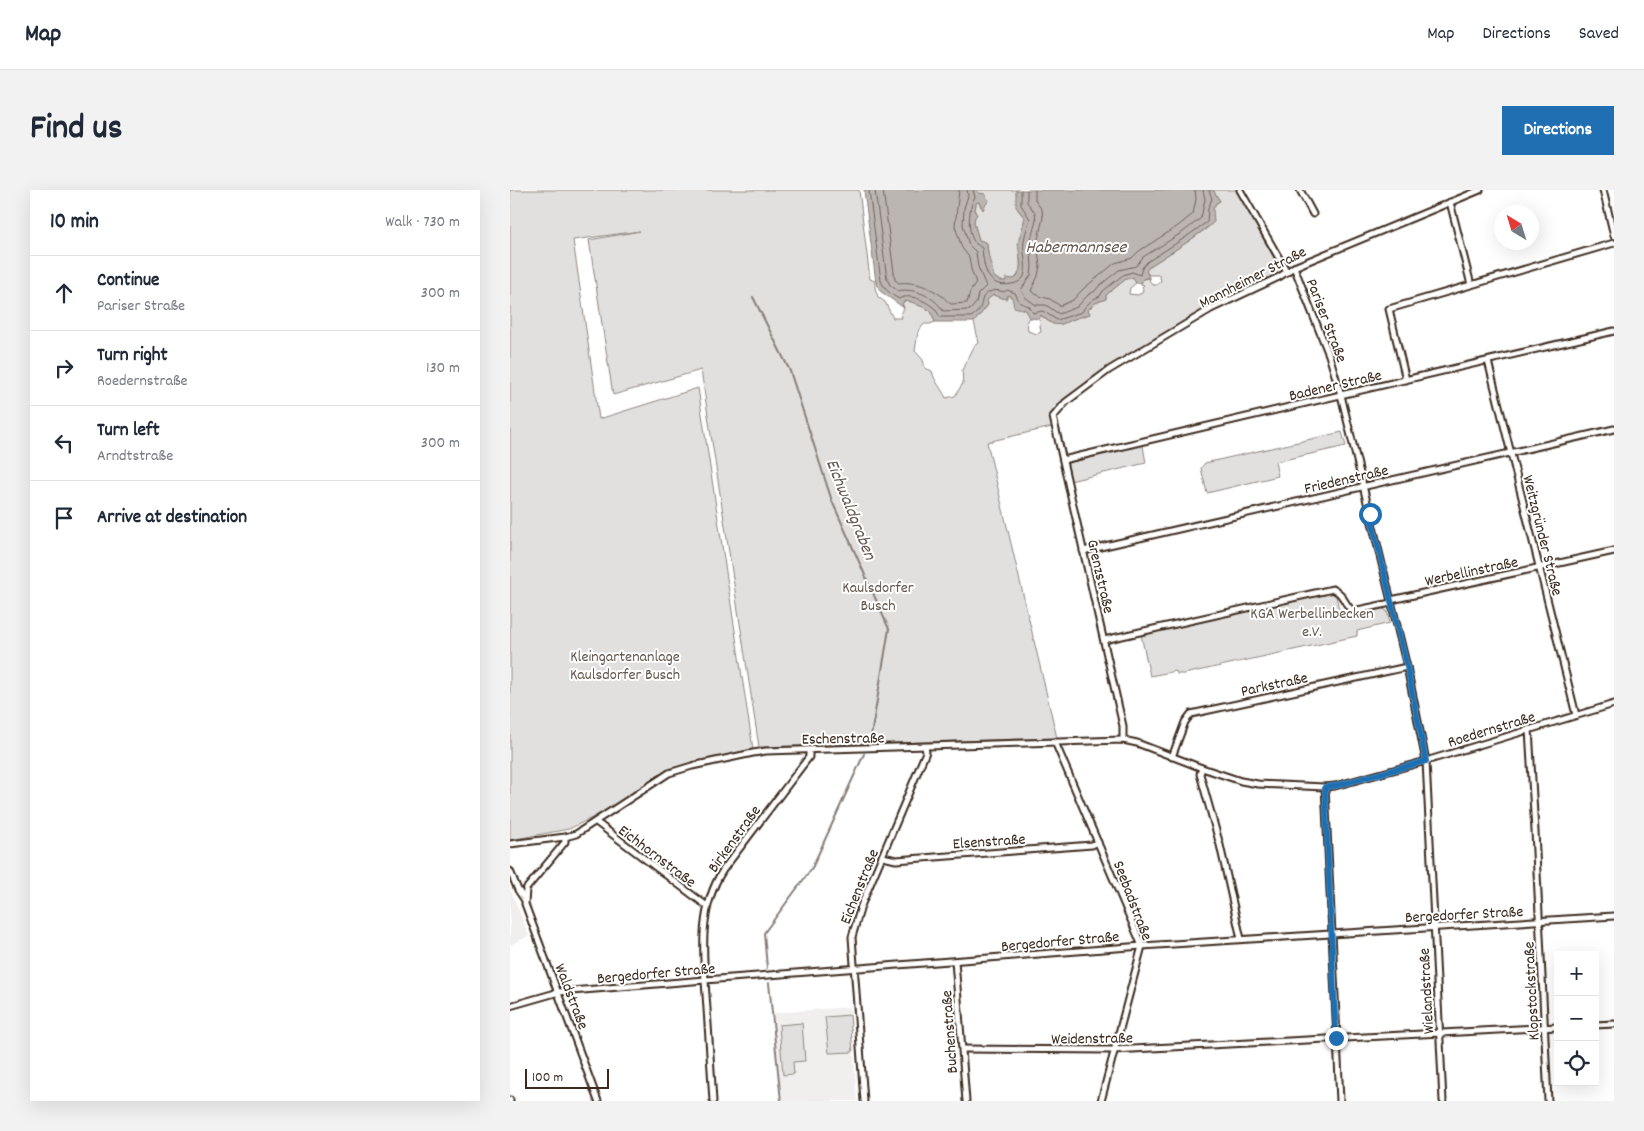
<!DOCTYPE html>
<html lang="en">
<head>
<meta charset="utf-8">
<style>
  :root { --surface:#fff; --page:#f2f2f3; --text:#1f2937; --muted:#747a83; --line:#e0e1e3; --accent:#1f6fb2 }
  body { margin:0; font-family:Dekko,sans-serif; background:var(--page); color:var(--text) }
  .controls { position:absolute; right:15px; bottom:15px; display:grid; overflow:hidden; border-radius:0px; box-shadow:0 5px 20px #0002 }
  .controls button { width:45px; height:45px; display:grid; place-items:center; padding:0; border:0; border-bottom:1px solid var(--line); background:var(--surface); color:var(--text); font:25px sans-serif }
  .compass { position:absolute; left:984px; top:15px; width:45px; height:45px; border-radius:50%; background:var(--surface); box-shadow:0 5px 20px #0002; rotate:322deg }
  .scale { position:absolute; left:15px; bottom:12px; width:84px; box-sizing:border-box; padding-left:5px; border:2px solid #3b2a1e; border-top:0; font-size:14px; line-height:18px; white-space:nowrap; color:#3b2a1e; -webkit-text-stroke:4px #fff; paint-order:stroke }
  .stop { position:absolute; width:15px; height:15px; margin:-11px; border:4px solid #1f6fb2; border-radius:50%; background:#fff }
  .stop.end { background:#1f6fb2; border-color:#fff; box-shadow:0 1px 5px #0008 }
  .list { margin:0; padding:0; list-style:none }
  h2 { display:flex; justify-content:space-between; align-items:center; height:65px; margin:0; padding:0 20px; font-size:21px }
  h2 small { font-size:16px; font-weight:400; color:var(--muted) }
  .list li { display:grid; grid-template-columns:32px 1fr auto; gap:15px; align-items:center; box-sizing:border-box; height:75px; padding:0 20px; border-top:1px solid var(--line) }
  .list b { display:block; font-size:19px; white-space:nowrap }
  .list p { margin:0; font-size:16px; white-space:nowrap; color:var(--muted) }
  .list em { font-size:16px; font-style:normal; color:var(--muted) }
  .icon { flex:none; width:28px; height:28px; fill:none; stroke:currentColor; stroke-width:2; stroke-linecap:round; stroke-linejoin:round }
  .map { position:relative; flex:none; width:1104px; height:911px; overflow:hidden; border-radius:0px }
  header { display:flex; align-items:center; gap:30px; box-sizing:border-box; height:70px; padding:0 25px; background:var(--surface); border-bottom:1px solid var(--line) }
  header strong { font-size:24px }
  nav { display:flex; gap:28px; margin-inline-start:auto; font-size:18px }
  .intro { display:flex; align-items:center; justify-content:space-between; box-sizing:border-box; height:120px; padding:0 30px }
  h1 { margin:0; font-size:35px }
  .button { padding:12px 22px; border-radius:0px; background:var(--accent); color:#fff; font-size:18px; font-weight:700 }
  main { display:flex; gap:30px; padding:0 30px }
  aside { flex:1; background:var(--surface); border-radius:0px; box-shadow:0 5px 20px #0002 }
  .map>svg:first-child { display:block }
  .built { fill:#f1efee }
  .green { fill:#e2e0de; stroke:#8e857e }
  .water { fill:#bcb6b3; stroke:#887e77 }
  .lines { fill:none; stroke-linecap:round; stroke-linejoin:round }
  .shore { stroke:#6f625a; stroke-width:1 }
  .stream { stroke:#887e77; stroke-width:2 }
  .street-casing { stroke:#3b2a1e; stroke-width:9 }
  .street { stroke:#fff; stroke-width:5 }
  .route { stroke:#1f6fb2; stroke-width:6 }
  .labels { text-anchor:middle; stroke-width:4; stroke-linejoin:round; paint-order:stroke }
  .street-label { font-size:16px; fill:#3b2a1e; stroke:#fff }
  .park-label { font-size:16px; fill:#65584e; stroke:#fff }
  .water-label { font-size:18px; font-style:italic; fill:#685b52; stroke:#fff }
</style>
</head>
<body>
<header>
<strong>Map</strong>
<nav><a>Map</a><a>Directions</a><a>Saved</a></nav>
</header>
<div class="intro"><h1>Find us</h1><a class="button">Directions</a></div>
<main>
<aside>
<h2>10 min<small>Walk · 730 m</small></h2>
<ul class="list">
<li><svg class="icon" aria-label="ahead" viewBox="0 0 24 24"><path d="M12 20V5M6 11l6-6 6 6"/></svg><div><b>Continue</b><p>Pariser Straße</p></div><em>300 m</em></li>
<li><svg class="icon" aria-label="right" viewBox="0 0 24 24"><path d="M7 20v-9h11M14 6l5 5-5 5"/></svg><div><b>Turn right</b><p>Roedernstraße</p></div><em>130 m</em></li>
<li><svg class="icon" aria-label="left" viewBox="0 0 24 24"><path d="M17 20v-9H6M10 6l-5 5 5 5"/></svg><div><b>Turn left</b><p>Arndtstraße</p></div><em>300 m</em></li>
<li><svg class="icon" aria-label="arrive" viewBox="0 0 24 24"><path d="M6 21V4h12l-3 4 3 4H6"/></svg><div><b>Arrive at destination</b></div></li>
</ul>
</aside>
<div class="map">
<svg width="1104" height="911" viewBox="0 0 1104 911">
  <rect width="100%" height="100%" fill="#fff"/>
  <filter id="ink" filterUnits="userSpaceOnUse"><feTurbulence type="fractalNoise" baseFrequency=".02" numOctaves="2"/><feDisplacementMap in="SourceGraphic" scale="10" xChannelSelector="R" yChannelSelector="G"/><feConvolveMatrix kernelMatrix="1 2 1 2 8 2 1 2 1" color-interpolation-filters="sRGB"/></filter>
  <g filter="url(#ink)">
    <!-- built -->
    <g class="built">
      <polygon points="0,698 19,746 0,755"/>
      <polygon points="340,817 347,911 272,911 263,823"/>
    </g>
    <!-- green -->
    <g class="green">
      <path d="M 0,0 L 349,0 L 360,89 L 365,91 L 365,98 L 368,107 L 375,112 L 383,128 L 392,128 L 391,124 L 394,118 L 392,113 L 395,111 L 402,112 L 421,121 L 425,132 L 420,134 L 414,134 L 408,142 L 405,161 L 413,170 L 415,178 L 422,181 C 425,193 431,197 436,208 L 445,206 L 453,193 L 452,180 L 465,155 L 469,153 L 464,132 L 478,115 L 477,110 L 483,105 L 496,109 L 498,105 C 505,108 508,117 516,120 L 520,128 L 517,130 L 518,141 L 527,144 L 531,142 L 529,129 L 530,125 C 545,137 546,137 564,129 C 569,127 574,126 580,124 L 578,120 L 585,113 L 596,109 L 596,105 L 616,89 L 623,87 L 626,93 L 620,98 L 619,104 L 627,105 L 632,103 L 633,99 L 632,97 L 634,95 L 631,94 L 633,89 L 641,88 L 639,90 L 643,95 L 646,95 L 651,91 L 649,85 L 639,85 L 636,81 L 640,76 L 679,51 L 700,36 L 703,19 L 706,13 L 710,11 L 703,0 L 727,0 L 772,83 L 698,118 L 580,189 L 548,215 L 541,224 L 542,237 L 477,252 L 547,548 L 249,557 L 191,180 L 103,205 L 79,50 L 130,41 L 63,50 L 89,229 L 188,198 L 243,559 L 162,578 L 102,618 L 59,639 L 0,650 Z"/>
      <polygon points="467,0 506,0 508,20 515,28 512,38 510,60 510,83 504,89 496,91 490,91 484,87 479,74 477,53 469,50 464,33 466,13 469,12 471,17"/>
      <polygon points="832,242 836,256 765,272 768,286 697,303 691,278 695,273"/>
      <polygon points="633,256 636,273 560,291 557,273"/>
      <polygon points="821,403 826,406 831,428 872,418 877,421 880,433 847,441 847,446 674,484 667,484 666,481 640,486 631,445"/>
      <polygon points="340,825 343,862 319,863 315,827"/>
      <polygon points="292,833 295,871 283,872 284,884 273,885 269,835"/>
    </g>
    <!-- water -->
    <path class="water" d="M 354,0 L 467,0 L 469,3 L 475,4 L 479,11 L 475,15 L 473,20 L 469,12 L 466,13 L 465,21 L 467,25 L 465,27 L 464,33 L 469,50 L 477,53 C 477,66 482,76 484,87 L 490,91 L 496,91 L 496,88 L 504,89 L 507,87 L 511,76 L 508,53 L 515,28 L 506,17 L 506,0 L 703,0 L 710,11 L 706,13 L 703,19 L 704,32 L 679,51 L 640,76 L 636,81 L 639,87 L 633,89 L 631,93 L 626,93 L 623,87 L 616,89 L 596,105 L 596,109 L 585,113 L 578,120 L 580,124 C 575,126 569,127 564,129 C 546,136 546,138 531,125 L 529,129 L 520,128 L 516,120 L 504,117 L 502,107 L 498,105 L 496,109 L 483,105 L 477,110 L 478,115 L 464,132 L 425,132 L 421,121 L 402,112 L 395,111 L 392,114 L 394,118 L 370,101 L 366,92 Z"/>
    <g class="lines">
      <!-- shore -->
      <g class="shore">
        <path d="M 359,0 L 371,91 C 375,100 380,104 389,109 C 399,103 414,110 423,117 C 426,119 428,124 430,127 L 461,127 C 472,120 470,117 473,107 C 480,100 485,99 494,102 L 497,100 L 505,103 L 510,113 L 519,116 L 523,123 L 533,121 L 547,130 L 572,122 L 575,117 L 582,110 L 590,106 L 593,101 L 613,85 L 622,82 L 630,85 L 632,78 L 637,72 L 676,47 L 697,32 L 698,18 L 702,9 L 699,0"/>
        <path d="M 365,0 L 377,89 L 380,95 L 388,101 C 403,97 426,107 433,121 L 460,120 L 466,113 L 468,104 L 476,96 L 468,77 L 466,62 L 459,55 L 453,35 L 454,18 L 458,6 L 457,0"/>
        <path d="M 373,0 L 385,90 L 389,93 C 404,91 420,97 432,106 C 436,109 437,112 441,114 L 457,113 L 460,102 L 466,93 L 461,79 L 459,67 L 452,58 L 445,36 L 449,0"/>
        <path d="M 463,0 L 465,7 C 458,17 457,43 465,53 C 467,55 470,56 472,58 C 474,79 477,99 502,94 C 507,93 512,91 514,86 C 518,75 512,62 514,51 C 515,43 518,36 520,29 L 511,15 L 511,0"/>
        <polyline points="517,0 517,12 525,23 526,30 520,53 522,76 521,85 511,100 516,108 526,115 536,115 549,124 567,117 578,105 585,101 589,96 609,80 626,76 633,67 673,42 691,28 695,9 693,0"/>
        <polyline points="525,0 525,10 532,20 533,28 527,53 530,76 528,86 521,101 529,106 540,109 550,116 563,110 573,99 605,73 622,68 629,61 668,36 683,24 686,9 685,0"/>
      </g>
      <!-- stream -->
      <g class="stream">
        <polyline points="243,107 280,181 322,311 379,439 361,546"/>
        <polyline points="257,778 254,743 302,678 354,564"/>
        <polyline points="259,793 271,911"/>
      </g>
      <defs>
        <g id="street">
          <polyline points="730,0 777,82"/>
          <polyline points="790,0 803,24"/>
          <polyline points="1093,0 1104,46"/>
          <polyline points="940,12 961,95"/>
          <polyline points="784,77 819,165 831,205 897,477 916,571 933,911"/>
          <polyline points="978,171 1066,525"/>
          <polyline points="896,190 879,119 1104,53"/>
          <polyline points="553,270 1104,141"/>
          <polyline points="573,361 1104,239"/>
          <polyline points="881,410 1104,361"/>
          <path d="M 594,450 L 823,399 C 834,403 834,415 843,421 L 881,413"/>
          <polyline points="1019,539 1025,641 1038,911"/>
          <polyline points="613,550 613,536 543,227 556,212 599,180 701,119 769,87 784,77 970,0"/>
          <polyline points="545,552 632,756 591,911"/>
          <polyline points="662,567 675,532 681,524 897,477"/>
          <polyline points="692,578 690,584 710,655 731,749"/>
          <polyline points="815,597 830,911"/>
          <polyline points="86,632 197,716"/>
          <polyline points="55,647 55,652 16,699 15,714 88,911"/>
          <polyline points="0,654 55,647 66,644 159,583 182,576 243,563 256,561 613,550 627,553 692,578 731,591 748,594 815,597 825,596 916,571 1104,514"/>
          <polyline points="373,667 386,670 582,655 588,652"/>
          <polyline points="0,681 8,700 14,709"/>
          <polyline points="445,771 456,911"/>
          <polyline points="0,816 49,802 195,790 632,756 1104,726"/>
          <polyline points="1085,835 1104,834"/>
          <polyline points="453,859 603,860 1048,837"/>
          <polyline points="0,910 0,911"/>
          <path d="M 203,911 C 201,880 199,849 197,819 C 194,771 186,722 213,680 L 299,567 L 299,560"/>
          <polyline points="354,911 342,747 351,716 416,562 415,557"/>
        </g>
      </defs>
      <!-- street casing -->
      <use href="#street" class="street-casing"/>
      <!-- street -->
      <use href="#street" class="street"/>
    </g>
  </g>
  <g class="lines" filter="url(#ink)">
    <!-- route -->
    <polyline class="route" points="826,848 815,597 825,596 916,571 897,477 860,324"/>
  </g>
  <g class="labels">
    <!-- street labels -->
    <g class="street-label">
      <text transform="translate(742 86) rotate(-27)" y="6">Mannheimer Straße</text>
      <text transform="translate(818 130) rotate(69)" y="6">Pariser Straße</text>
      <text transform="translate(825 194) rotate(-13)" y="6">Badener Straße</text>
      <text transform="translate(836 288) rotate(-13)" y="6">Friedenstraße</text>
      <text transform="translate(1034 345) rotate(76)" y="6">Weitzgründer Straße</text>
      <text transform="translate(961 380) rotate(-12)" y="6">Werbellinstraße</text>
      <text transform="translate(592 386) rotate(77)" y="6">Grenzstraße</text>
      <text transform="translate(764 493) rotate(-12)" y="6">Parkstraße</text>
      <text transform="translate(981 538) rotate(-17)" y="6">Roedernstraße</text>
      <text transform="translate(333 547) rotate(-1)" y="6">Eschenstraße</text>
      <text transform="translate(223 648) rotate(-54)" y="6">Birkenstraße</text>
      <text transform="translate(479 650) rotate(-4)" y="6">Elsenstraße</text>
      <text transform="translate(148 665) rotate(37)" y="6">Eichhornstraße</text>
      <text transform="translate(348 696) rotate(-68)" y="6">Eichenstraße</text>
      <text transform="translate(624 710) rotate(69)" y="6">Seebadstraße</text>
      <text transform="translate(954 723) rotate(-3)" y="6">Bergedorfer Straße</text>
      <text transform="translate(550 750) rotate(-5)" y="6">Bergedorfer Straße</text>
      <text transform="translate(146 782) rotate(-5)" y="6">Bergedorfer Straße</text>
      <text transform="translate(915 801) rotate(-93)" y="6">Wielandstraße</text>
      <text transform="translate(1020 801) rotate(-93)" y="6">Klopstockstraße</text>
      <text transform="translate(63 806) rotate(69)" y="6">Waldstraße</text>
      <text transform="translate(438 842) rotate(-94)" y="6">Buchenstraße</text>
      <text transform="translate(582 847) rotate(-1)" y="6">Weidenstraße</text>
    </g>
    <!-- park labels -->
    <g class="park-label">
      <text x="368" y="402">Kaulsdorfer<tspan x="368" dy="18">Busch</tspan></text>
      <text x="802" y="428">KGA Werbellinbecken<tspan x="802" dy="18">e.V.</tspan></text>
      <text x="115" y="471">Kleingartenanlage<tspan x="115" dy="18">Kaulsdorfer Busch</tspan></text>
    </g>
    <!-- water labels -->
    <g class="water-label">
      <text x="566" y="62">Habermannsee</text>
      <text transform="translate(342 319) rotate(68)" y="6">Eichwaldgraben</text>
    </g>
  </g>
</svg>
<div class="controls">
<button>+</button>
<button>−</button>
<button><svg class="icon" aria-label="locate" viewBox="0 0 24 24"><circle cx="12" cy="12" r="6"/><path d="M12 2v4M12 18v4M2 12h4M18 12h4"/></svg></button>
</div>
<svg class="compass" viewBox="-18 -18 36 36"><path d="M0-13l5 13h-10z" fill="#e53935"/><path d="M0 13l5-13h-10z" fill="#747a83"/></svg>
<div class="scale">100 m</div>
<div class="stop" style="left:860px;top:324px"></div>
<div class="stop end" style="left:826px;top:848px"></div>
</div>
</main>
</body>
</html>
